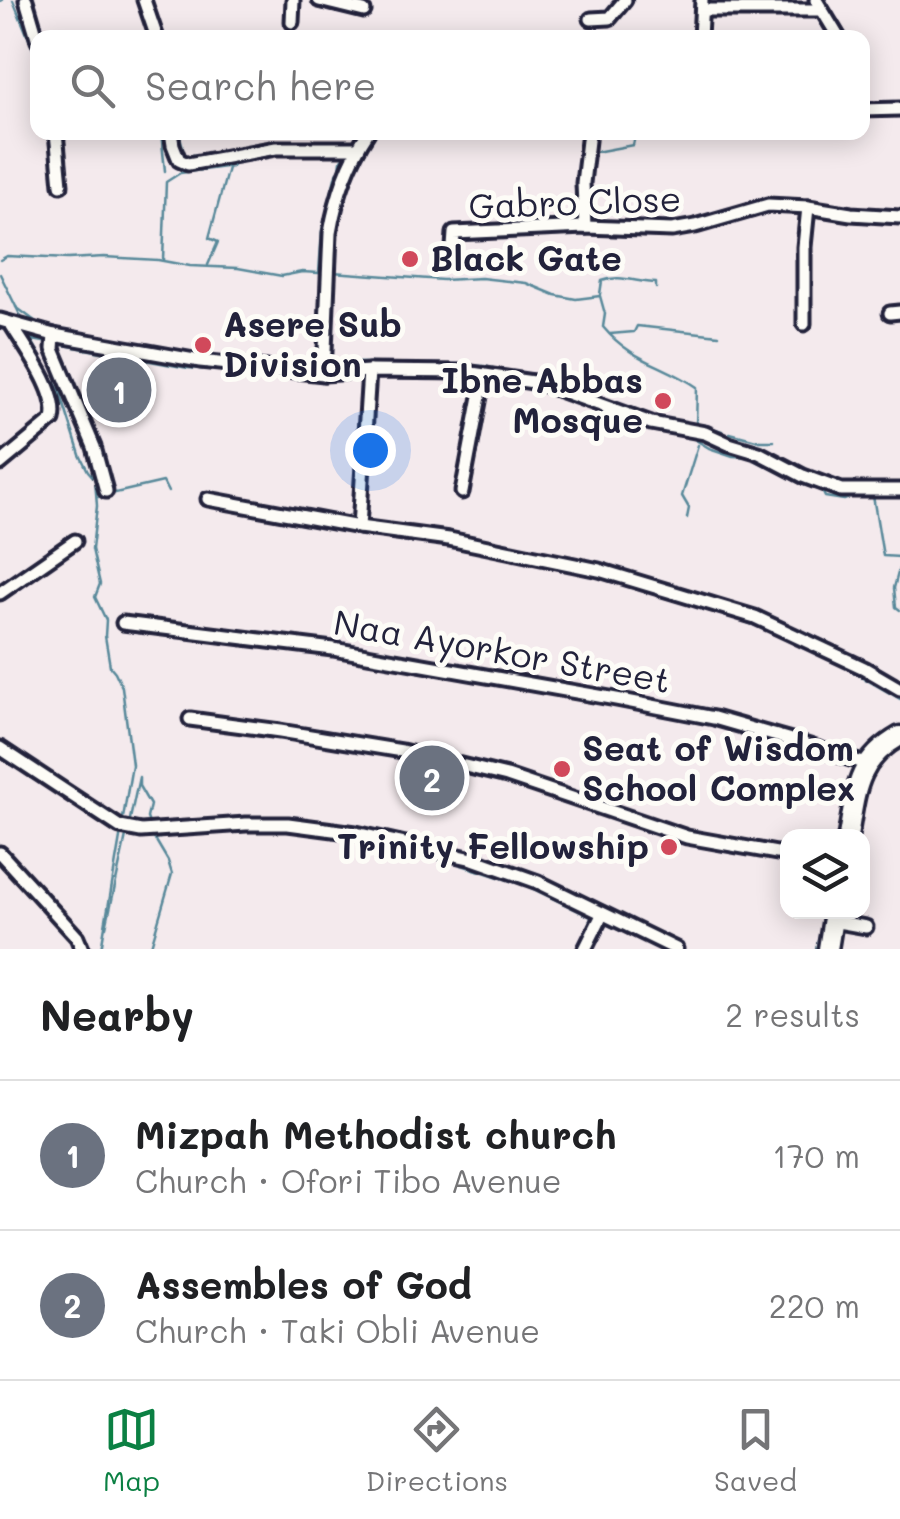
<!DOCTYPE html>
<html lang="en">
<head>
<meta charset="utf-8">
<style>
  :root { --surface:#fff; --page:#f6f6f6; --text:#202124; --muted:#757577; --line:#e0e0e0; --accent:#0b8043 }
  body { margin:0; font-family:Mali,sans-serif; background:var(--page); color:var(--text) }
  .controls { position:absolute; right:30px; bottom:30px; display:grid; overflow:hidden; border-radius:20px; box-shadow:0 5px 25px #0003 }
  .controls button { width:90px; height:90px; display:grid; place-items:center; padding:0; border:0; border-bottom:2px solid var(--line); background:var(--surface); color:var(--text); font:50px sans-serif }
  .you { position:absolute; left:370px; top:450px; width:35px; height:35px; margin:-25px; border:8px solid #fff; border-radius:50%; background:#1a73e8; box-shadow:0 0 0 15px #1a73e833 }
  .badge { display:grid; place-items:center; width:65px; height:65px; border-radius:50%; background:var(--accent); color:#fff; font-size:32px; font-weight:700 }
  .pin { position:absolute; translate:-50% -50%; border:5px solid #fff; box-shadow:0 2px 10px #0006 }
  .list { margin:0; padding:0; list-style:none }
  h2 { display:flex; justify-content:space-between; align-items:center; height:130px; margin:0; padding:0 40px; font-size:42px }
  h2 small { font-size:32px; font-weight:400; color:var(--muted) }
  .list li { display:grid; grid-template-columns:65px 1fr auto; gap:30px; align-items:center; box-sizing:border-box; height:150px; padding:0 40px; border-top:2px solid var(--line) }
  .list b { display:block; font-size:38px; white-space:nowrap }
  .list p { margin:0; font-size:32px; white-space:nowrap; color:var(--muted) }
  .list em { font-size:32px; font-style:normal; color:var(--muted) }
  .icon { flex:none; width:55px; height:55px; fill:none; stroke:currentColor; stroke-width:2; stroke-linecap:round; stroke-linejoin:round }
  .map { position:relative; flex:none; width:900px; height:949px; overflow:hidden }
  .search { position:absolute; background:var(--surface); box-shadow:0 5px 25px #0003; left:30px; right:30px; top:30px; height:110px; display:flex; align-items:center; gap:25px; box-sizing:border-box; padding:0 35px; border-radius:20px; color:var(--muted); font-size:38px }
  .sheet { height:430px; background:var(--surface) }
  nav { display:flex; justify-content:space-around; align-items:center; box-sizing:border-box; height:140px; border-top:2px solid var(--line); background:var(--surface); font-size:28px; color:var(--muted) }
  nav a { display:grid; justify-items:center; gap:5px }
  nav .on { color:var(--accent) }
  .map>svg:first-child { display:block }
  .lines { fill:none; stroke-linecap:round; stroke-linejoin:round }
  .stream { stroke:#59899a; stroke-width:2.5 }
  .street-casing { stroke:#22223b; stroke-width:19 }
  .secondary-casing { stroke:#22223b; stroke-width:25 }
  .street { stroke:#fdfcf7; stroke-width:11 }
  .secondary { stroke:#fdfcf7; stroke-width:18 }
  .poi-dot { fill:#d1495b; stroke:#fdfcf7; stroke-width:4 }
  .labels { text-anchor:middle; stroke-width:10; stroke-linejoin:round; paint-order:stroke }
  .street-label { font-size:35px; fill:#22223b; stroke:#fdfcf7 }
  .poi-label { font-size:35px; font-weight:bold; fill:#22223b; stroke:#fdfcf7; text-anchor:start }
</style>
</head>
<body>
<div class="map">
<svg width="900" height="949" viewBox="0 0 900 949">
  <rect width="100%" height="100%" fill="#f4eaed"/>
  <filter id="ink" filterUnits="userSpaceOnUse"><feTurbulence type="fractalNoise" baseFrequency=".01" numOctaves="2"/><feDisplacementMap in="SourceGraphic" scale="20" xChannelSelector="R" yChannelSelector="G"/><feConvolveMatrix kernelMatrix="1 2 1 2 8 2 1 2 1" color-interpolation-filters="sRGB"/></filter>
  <g filter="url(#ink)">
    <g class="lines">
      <!-- stream -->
      <g class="stream">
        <polyline points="13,0 38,61"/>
        <polyline points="0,1 2,0"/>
        <polyline points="160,25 163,38"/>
        <polyline points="161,132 165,171"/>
        <polyline points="179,132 185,156 227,151"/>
        <polyline points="590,153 633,145 635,136"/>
        <polyline points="0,260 7,256 68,259 104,257 158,260 190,266 238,268 282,276 302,272 319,273 322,230 336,174 340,170 341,161 347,154"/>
        <polyline points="163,260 166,182 180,173 233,166"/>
        <polyline points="208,265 218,242 209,238 228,168"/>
        <path d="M 332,272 L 443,280 L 481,278 L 526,283 L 555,295 L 576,299 L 600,296 L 605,314 L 603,327 C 631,361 663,364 697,387 L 696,427"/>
        <polyline points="0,274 23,321"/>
        <path d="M 600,294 L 602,281 C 620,274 637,283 656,283 L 656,288"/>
        <polyline points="16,307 43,327"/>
        <polyline points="610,334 634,332 637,326 719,335"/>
        <polyline points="30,337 60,392 80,455 88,471 95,479 97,506 92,549 100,584 95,597 106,620 105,636 110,666 115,672 122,687 126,718 132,765 122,824"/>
        <polyline points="32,340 50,343"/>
        <polyline points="58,344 188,368 317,379"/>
        <polyline points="328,362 484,366 562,384"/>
        <polyline points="330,379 362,380"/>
        <polyline points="698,424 722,431"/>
        <polyline points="730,433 760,441 774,441"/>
        <polyline points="695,435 694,439 709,448 733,456 749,457 802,484 822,491 825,497 844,500 856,495"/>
        <polyline points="873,496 883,556 900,557"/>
        <polyline points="98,497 163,482 168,492"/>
        <polyline points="687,518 689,508 682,496 698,445"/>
        <polyline points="364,533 444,545 606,578"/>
        <polyline points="900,565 894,588 896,607 900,610"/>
        <polyline points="724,614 777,634"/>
        <polyline points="763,615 812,635 846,654"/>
        <polyline points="825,656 900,699"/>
        <polyline points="129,824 139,777 139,786 150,805 147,818 150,826"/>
        <polyline points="240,830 257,830"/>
        <polyline points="280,830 381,844"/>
        <polyline points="154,839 182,834"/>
        <polyline points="437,857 527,886 597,920"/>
        <polyline points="604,923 662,949"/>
        <polyline points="106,927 127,832"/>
        <polyline points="585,932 591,918"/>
        <polyline points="101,949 121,832"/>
        <polyline points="150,949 172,874 168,861 152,834"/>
        <polyline points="816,949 825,912"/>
      </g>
      <defs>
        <g id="street">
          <polyline points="26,0 38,41"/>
          <polyline points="144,0 157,38"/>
          <polyline points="319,0 364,11"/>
          <polyline points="816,0 839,38"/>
          <polyline points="702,10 821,10"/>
          <polyline points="591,19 610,18 625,0"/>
          <polyline points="292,22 293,0"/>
          <polyline points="700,38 702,0"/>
          <polyline points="862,110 900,109"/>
          <polyline points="56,132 61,185"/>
          <polyline points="171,132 173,145 179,160 188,164 276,148 357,148"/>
          <polyline points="585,227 583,183 589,132"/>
          <polyline points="452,262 454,233 585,227 672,230 695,226 768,205 808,207 851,214 900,217"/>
          <polyline points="890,313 900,312"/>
          <polyline points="0,320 54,335 200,361 324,374 369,371 465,372 540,383 651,423 705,433 729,444 759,453 803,476 841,490 900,490"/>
          <polyline points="804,324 804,247 808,207"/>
          <polyline points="54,335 53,349 94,447 106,491"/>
          <path d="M 324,374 L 330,233 C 336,198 348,162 368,132"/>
          <path d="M 0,464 L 53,420 C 60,393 25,348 11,324"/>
          <polyline points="462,492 484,375"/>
          <polyline points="208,499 359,527 449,539 599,570 755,617 864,668 900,689"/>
          <polyline points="359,527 369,371"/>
          <polyline points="0,593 75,541"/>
          <polyline points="123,623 333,649 616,699 714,718 791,740 866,764"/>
          <polyline points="190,719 280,731 402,751 507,776 687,837 788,855"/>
          <polyline points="0,748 120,827 141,831 246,824 288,824 356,833 473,859 538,882 676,949"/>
          <polyline points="0,853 77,937 82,949"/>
          <polyline points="832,921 866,927"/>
          <polyline points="585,949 602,915"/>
        </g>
        <g id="secondary">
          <path d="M 848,836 C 856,791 856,761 900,736"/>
          <polyline points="828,949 834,912"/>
        </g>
      </defs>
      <!-- street casing -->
      <use href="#street" class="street-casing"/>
      <!-- secondary casing -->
      <use href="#secondary" class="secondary-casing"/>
      <!-- street -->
      <use href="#street" class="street"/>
      <!-- secondary -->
      <use href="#secondary" class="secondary"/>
    </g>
  </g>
  <!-- markers -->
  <g class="poi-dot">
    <circle cx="410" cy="259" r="10"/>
    <circle cx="203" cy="345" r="10"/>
    <circle cx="663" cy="401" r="10"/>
    <circle cx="562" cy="769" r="10"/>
    <circle cx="669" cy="847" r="10"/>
  </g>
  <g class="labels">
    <!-- street labels -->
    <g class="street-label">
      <text transform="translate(575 203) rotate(-2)" y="12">Gabro Close</text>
      <text transform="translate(502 652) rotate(10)" y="12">Naa Ayorkor Street</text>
    </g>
    <!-- poi labels -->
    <g class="poi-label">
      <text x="430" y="271">Black Gate</text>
      <text x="223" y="337">Asere Sub<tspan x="223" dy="40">Division</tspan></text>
      <text x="643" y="393" text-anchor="end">Ibne Abbas<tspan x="643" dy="40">Mosque</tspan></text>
      <text x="582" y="761">Seat of Wisdom<tspan x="582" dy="40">School Complex</tspan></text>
      <text x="649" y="859" text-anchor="end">Trinity Fellowship</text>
    </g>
  </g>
</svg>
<div class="controls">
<button><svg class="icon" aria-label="layers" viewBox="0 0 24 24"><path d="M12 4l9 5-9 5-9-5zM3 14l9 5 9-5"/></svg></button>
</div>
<div class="you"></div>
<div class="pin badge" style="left:119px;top:390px;background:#6b7280">1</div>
<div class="pin badge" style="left:432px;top:778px;background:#6b7280">2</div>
<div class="search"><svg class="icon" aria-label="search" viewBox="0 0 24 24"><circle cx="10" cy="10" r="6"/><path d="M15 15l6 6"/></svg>Search here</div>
</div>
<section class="sheet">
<h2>Nearby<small>2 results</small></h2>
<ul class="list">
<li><span class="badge" style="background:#6b7280">1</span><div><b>Mizpah Methodist church</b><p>Church · Ofori Tibo Avenue</p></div><em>170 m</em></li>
<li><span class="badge" style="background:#6b7280">2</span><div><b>Assembles of God</b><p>Church · Taki Obli Avenue</p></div><em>220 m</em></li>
</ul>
</section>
<nav>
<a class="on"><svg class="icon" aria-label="map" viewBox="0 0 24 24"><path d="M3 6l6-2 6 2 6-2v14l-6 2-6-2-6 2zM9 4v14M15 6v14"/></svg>Map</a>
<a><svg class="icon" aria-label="directions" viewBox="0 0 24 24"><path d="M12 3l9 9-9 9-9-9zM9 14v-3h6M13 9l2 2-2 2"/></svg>Directions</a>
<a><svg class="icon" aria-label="saved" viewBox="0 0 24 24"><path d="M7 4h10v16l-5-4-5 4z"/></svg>Saved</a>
</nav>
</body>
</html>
